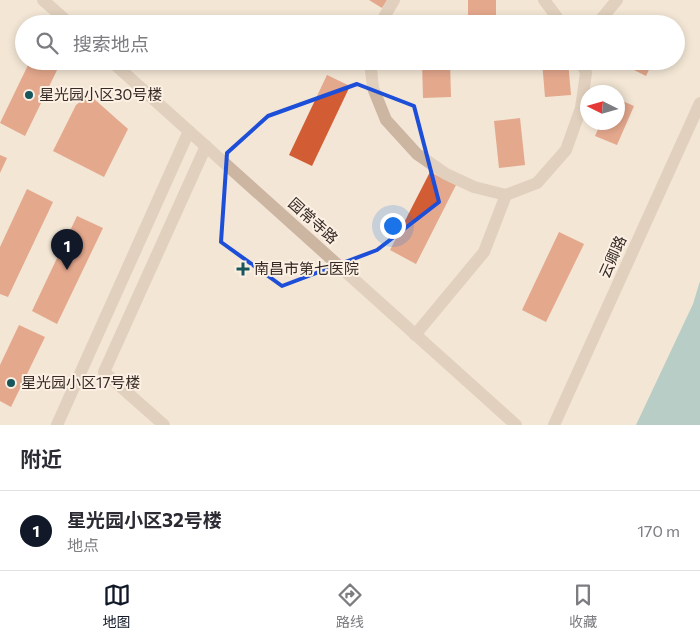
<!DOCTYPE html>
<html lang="zh">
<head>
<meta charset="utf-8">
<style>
  :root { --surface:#fff; --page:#f7f7f7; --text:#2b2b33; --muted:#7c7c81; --line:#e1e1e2; --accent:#111827 }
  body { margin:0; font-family:Commissioner,"Noto Sans SC",sans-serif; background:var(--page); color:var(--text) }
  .compass { position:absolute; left:580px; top:85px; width:45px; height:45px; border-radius:50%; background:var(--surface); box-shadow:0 2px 8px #0003; rotate:275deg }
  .you { position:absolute; left:392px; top:225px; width:18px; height:18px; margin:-12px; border:4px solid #fff; border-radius:50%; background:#1a73e8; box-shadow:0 0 0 8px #1a73e833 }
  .badge { display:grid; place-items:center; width:32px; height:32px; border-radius:50%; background:var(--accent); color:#fff; font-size:16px; font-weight:700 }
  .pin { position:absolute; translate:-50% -41px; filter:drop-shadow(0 1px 2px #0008) }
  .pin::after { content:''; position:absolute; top:26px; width:18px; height:15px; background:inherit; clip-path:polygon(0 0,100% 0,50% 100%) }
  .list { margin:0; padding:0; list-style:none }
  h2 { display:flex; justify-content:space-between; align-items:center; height:65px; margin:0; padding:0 20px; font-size:21px }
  h2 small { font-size:16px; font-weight:400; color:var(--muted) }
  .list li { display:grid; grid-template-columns:32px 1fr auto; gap:15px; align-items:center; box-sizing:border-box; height:80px; padding:0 20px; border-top:1px solid var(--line) }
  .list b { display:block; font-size:19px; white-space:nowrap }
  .list p { margin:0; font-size:16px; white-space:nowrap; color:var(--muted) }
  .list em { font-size:16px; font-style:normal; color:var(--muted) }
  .icon { flex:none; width:28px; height:28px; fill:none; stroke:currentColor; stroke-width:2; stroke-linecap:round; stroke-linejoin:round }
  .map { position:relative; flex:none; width:700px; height:425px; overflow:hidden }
  .search { position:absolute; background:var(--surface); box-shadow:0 2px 8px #0003; left:15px; right:15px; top:15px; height:55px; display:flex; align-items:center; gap:12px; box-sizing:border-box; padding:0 18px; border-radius:28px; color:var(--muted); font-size:19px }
  .sheet { height:145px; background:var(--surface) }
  nav { display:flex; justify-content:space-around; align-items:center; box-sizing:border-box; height:70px; border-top:1px solid var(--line); background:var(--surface); font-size:14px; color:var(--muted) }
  nav a { display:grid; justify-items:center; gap:2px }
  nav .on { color:var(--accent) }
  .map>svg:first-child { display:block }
  .water { fill:#72b0b3 }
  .building { fill:#d25d35 }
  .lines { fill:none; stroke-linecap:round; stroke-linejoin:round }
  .minor { stroke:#ccb5a1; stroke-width:12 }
  .marked { fill:none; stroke:#1d4ed8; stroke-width:4; stroke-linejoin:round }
  .poi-dot { fill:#17565b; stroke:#fbf0e3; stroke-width:2 }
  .labels { text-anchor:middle; stroke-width:4; stroke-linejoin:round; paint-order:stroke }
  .poi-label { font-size:15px; fill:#362a25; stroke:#fbf0e3; text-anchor:start }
  .street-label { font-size:15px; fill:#362a25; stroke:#fbf0e3 }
</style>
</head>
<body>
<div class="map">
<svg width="700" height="425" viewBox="0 0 700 425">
  <rect width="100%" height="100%" fill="#f3e6d6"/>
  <!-- water -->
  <polygon class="water" points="700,281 700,425 636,425 693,304"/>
  <!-- building -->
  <g class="building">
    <polygon points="369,0 387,0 382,8"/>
    <polygon points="468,0 496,0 496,22 468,23"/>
    <polygon points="30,61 48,61 59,66 25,136 0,123"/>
    <polygon points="422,61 450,61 451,97 423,98"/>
    <polygon points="542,61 568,61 571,95 545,97"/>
    <polygon points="628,61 653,61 646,76 626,66"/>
    <polygon points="327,75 350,86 312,166 289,155"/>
    <polygon points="87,97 93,98 128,129 104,177 53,151 76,105"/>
    <polygon points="618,99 634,106 617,145 595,136 601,122 618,122"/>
    <polygon points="520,118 525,165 499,168 494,121"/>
    <polygon points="0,155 7,158 0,173"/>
    <polygon points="430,172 456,185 416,264 390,250"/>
    <polygon points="27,189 53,202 8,297 0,294 0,247"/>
    <polygon points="77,216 103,228 57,324 32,311"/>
    <polygon points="559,232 584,244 546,322 522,310"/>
    <polygon points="19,325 45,337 11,407 0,401 0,365"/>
  </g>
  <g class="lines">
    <!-- minor -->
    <g class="minor">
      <polyline points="43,0 70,24"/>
      <polyline points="544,0 562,24"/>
      <polyline points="380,24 394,0"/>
      <polyline points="597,24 617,0"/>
      <polyline points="111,61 516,425"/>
      <polyline points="370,61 373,88 386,120 417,154 446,174 474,187 506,195 537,183 566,150 581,108 586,73 581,61"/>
      <polyline points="415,335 484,252 506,195"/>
      <polyline points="57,425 189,131"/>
      <polyline points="164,425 104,372 206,146"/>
      <polyline points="554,425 700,103"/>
    </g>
  </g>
  <!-- marked area -->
  <path d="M0 0H700V425H0ZM 357,84 L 414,106 L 439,202 L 377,250 L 282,286 L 221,242 L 227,153 L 268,116 Z" fill="#f3e6d6" fill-opacity=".55" fill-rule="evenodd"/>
  <path class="marked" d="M 357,84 L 414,106 L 439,202 L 377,250 L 282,286 L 221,242 L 227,153 L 268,116 Z"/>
  <!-- markers -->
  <g class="poi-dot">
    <circle cx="29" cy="95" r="5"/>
    <path d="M240.5 261.5h5v5h5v5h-5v5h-5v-5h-5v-5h5z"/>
    <circle cx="11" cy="383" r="5"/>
  </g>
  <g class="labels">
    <!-- poi labels -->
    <g class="poi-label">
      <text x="39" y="100">星光园小区30号楼</text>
      <text x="254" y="274">南昌市第七医院</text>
      <text x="21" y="388">星光园小区17号楼</text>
    </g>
    <!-- street labels -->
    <g class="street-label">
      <text transform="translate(313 221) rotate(42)" y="5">园常寺路</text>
      <text transform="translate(613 257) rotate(-66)" y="5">云卿路</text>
    </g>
  </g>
</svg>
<svg class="compass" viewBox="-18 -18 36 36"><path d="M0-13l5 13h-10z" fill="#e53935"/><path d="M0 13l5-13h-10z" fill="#7c7c81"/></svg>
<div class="you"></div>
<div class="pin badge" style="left:67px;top:270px">1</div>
<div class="search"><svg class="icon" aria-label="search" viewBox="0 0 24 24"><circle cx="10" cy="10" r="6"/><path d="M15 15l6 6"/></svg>搜索地点</div>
</div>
<section class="sheet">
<h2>附近<small></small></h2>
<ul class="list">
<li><span class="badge">1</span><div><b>星光园小区32号楼</b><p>地点</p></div><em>170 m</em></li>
</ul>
</section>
<nav>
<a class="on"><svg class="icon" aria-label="map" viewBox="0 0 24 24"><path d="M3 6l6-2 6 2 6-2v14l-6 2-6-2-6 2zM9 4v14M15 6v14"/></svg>地图</a>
<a><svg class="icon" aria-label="directions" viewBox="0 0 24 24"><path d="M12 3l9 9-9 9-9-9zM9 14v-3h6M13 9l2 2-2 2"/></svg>路线</a>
<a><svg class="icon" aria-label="saved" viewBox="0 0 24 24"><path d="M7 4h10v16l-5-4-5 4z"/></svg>收藏</a>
</nav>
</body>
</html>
